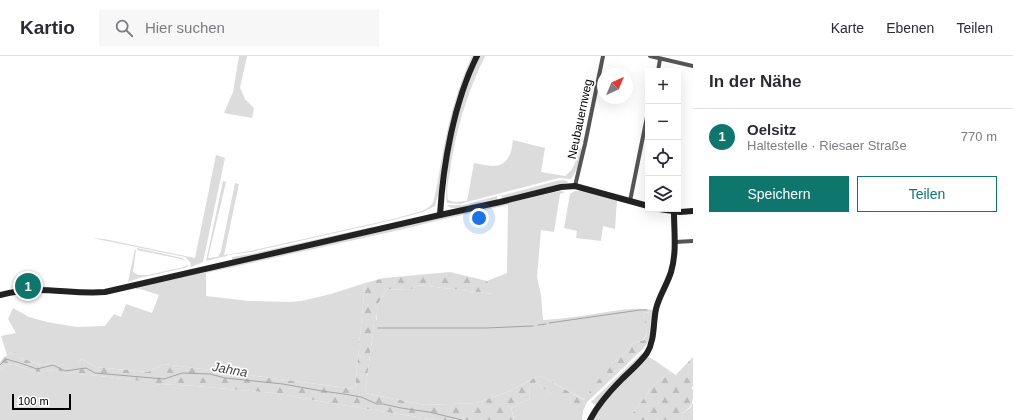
<!DOCTYPE html>
<html lang="de">
<head>
<meta charset="utf-8">
<style>
  :root { --surface:#fff; --page:#f7f7f7; --text:#2b2b33; --muted:#7c7c81; --line:#e1e1e2; --accent:#0f766e }
  body { margin:0; font-family:Arial,sans-serif; background:var(--page); color:var(--text) }
  .controls { position:absolute; right:12px; top:12px; display:grid; overflow:hidden; border-radius:0px; box-shadow:0 4px 16px #0002 }
  .controls button { width:36px; height:36px; display:grid; place-items:center; padding:0; border:0; border-bottom:1px solid var(--line); background:var(--surface); color:var(--text); font:20px sans-serif }
  .compass { position:absolute; left:597px; top:12px; width:36px; height:36px; border-radius:50%; background:var(--surface); box-shadow:0 4px 16px #0002; rotate:44deg }
  .scale { position:absolute; left:12px; bottom:10px; width:59px; box-sizing:border-box; padding-left:4px; border:2px solid #000; border-top:0; font-size:11px; line-height:14px; white-space:nowrap; color:#000; -webkit-text-stroke:3px #fff; paint-order:stroke }
  .you { position:absolute; left:479px; top:162px; width:14px; height:14px; margin:-10px; border:3px solid #fff; border-radius:50%; background:#1a73e8; box-shadow:0 0 0 6px #1a73e833 }
  .badge { display:grid; place-items:center; width:26px; height:26px; border-radius:50%; background:var(--accent); color:#fff; font-size:13px; font-weight:700 }
  .pin { position:absolute; translate:-50% -50%; border:2px solid #fff; box-shadow:0 1px 4px #0006 }
  .list { margin:0; padding:0; list-style:none }
  h2 { display:flex; justify-content:space-between; align-items:center; height:52px; margin:0; padding:0 16px; font-size:17px }
  h2 small { font-size:13px; font-weight:400; color:var(--muted) }
  .list li { display:grid; grid-template-columns:26px 1fr auto; gap:12px; align-items:center; box-sizing:border-box; height:56px; padding:0 16px; border-top:1px solid var(--line) }
  .list b { display:block; font-size:15px; white-space:nowrap }
  .list p { margin:0; font-size:13px; white-space:nowrap; color:var(--muted) }
  .list em { font-size:13px; font-style:normal; color:var(--muted) }
  .actions { display:flex; gap:8px; padding:12px 16px }
  .actions a { flex:1; padding:9px 0; border:1px solid var(--accent); border-radius:0px; text-align:center; font-size:14px; color:var(--accent) }
  .actions .main { background:var(--accent); color:#fff }
  .icon { flex:none; width:22px; height:22px; fill:none; stroke:currentColor; stroke-width:2; stroke-linecap:round; stroke-linejoin:round }
  .map { position:relative; flex:none; width:693px; height:364px; overflow:hidden }
  header { display:flex; align-items:center; gap:24px; box-sizing:border-box; height:56px; padding:0 20px; background:var(--surface); border-bottom:1px solid var(--line) }
  header strong { font-size:19px }
  nav { display:flex; gap:22px; margin-inline-start:auto; font-size:14px }
  .search { width:280px; height:36px; background:var(--page); display:flex; align-items:center; gap:10px; box-sizing:border-box; padding:0 14px; border-radius:0px; color:var(--muted); font-size:15px }
  main { display:flex }
  aside { flex:1; background:var(--surface) }
  .map>svg:first-child { display:block }
  .grass { fill:#dcdcdc }
  .forest { fill:url(#forest-firs) }
  .lines { fill:none; stroke-linecap:round; stroke-linejoin:round }
  .stream { stroke:#a3a3a3; stroke-width:1 }
  .street { stroke:#555; stroke-width:4 }
  .secondary { stroke:#222; stroke-width:6 }
  .labels { text-anchor:middle; stroke-width:3.5; stroke-linejoin:round; paint-order:stroke }
  .street-label { font-size:12px; fill:#000; stroke:#fff }
  .water-label { font-size:13px; font-style:italic; fill:#444; stroke:#fff }
</style>
</head>
<body>
<header>
<strong>Kartio</strong>
<div class="search"><svg class="icon" aria-label="search" viewBox="0 0 24 24"><circle cx="10" cy="10" r="6"/><path d="M15 15l6 6"/></svg>Hier suchen</div>
<nav><a>Karte</a><a>Ebenen</a><a>Teilen</a></nav>
</header>
<main>
<div class="map">
<svg width="693" height="364" viewBox="0 0 693 364">
  <defs>
    <pattern id="forest-firs" width="22" height="20" patternUnits="userSpaceOnUse"><rect width="22" height="20" fill="#dcdcdc"/><path d="M5 1l3.5 6h-7zM16 11l3.5 6h-7z" fill="#bbb"/></pattern>
  </defs>
  <rect width="100%" height="100%" fill="#fff"/>
  <!-- grass -->
  <g class="grass">
    <polygon points="239,0 247,0 240,32 245,43 254,52 252,62 224,57 233,36"/>
    <path d="M 472,0 L 475,0 L 473,5 L 435,150 L 423,156 L 393,164 L 251,196 L 228,199 L 227,200 L 206,205 L 223,125 L 226,126 L 208,202 L 218,201 L 221,195 L 235,127 L 239,128 L 224,199 L 250,195 L 393,163 L 422,155 L 429,151 L 433,147 C 437,132 439,117 442,101 C 448,67 457,32 472,0 Z"/>
    <path d="M 480,0 L 485,0 C 467,37 455,76 450,116 C 448,125 446,135 448,144 L 454,146 L 467,145 L 474,107 C 486,109 502,115 509,100 C 512,96 512,89 513,84 L 545,92 L 541,116 L 565,120 C 574,114 577,103 579,92 L 582,93 C 580,104 578,114 571,123 L 559,122 L 467,146 L 460,148 L 447,147 C 445,134 447,122 448,110 C 453,72 464,34 480,0 Z"/>
    <polygon points="216,99 225,102 203,206 191,211 190,206 185,201 92,182 104,183 195,202"/>
    <polygon points="563,124 569,126 566,127 548,131 504,143 501,140 556,125"/>
    <path d="M 560,135 L 565,136 L 560,138 L 554,176 L 541,174 L 537,221 L 541,239 L 543,264 C 556,263 569,262 581,260 C 605,257 629,250 653,254 L 653,257 L 643,256 L 647,277 L 643,284 L 631,288 L 622,300 L 612,307 L 609,320 L 617,314 L 622,313 L 587,346 L 583,355 L 582,364 L 514,364 L 511,351 L 530,343 L 529,331 L 536,326 L 548,336 L 560,342 L 585,344 L 541,320 L 534,322 L 510,335 L 476,347 L 425,349 L 365,337 L 373,276 L 374,272 L 373,269 L 377,263 L 377,255 L 378,248 L 387,233 L 410,234 L 419,229 L 493,238 L 487,225 L 507,217 L 508,149 L 440,164 L 404,173 L 206,217 L 206,240 L 249,245 L 291,246 L 301,245 L 331,238 L 365,227 L 355,333 L 164,308 L 148,316 L 96,311 L 82,303 L 78,307 L 57,307 L 42,309 L 21,302 L 12,297 L 7,299 L 1,280 L 16,277 L 8,263 L 13,252 L 29,261 L 47,266 L 77,271 L 105,270 L 114,258 L 121,261 L 126,248 L 152,257 L 159,239 L 140,233 L 136,233 L 136,231 L 204,216 L 205,217 L 206,215 Z"/>
    <polygon points="575,135 584,135 617,144 615,173 603,170 601,185 576,182 577,175 564,172 570,138"/>
    <polygon points="497,140 497,145 461,152 451,152 447,149 463,149"/>
    <polygon points="372,171 373,173 232,204 232,201 251,198"/>
    <polygon points="137,192 182,202 186,206 188,210 185,212 139,222 128,226 135,193 136,194 133,216 138,219 147,219 184,211 187,209 186,206 181,203 137,194"/>
    <polygon points="641,298 643,298 595,349 591,346"/>
    <polygon points="647,300 654,304 670,315 653,330 632,358 632,364 592,364 608,340"/>
    <polygon points="13,308 29,314 37,316 56,314 66,317 100,320 140,325 152,331 160,328 196,330 274,337 342,349 436,364 0,364 0,314 7,309"/>
    <polygon points="693,347 693,364 681,364 683,361 681,358 690,352"/>
  </g>
  <!-- forest -->
  <g class="forest">
    <path d="M 450,216 L 487,225 L 494,238 L 419,229 L 410,234 L 387,233 L 378,248 L 376,266 L 373,269 L 374,272 L 373,276 L 365,337 L 425,349 L 476,347 L 510,335 L 534,322 L 541,320 L 586,345 L 584,349 L 575,351 L 548,336 L 536,326 L 529,331 L 530,343 L 511,351 L 514,364 L 436,364 L 342,349 L 274,337 L 196,330 L 160,328 L 152,331 L 142,332 L 140,325 L 100,320 L 66,317 L 56,314 L 37,316 L 29,314 L 13,308 L 7,309 L 0,314 C 0,312 0,309 0,307 C 1,302 11,295 17,297 C 19,298 20,300 21,302 L 42,309 L 57,307 L 78,307 L 82,303 L 96,311 L 148,316 L 164,308 L 355,333 L 365,227 L 384,222 Z"/>
    <polygon points="643,256 653,257 651,278 648,286 643,293 636,299 622,313 617,314 609,320 593,337 590,339 589,337 590,335 612,307 622,300 631,288 644,284 647,277"/>
    <path d="M 693,301 L 693,330 L 691,332 L 693,334 C 693,348 693,350 681,358 L 683,361 L 681,364 L 632,364 L 632,358 L 653,330 L 670,315 L 676,319 Z"/>
  </g>
  <g class="lines">
    <!-- stream -->
    <g class="stream">
      <polyline points="549,267 640,254 647,254"/>
      <polyline points="538,269 546,268"/>
      <polyline points="378,272 486,272 533,270"/>
      <polyline points="0,309 6,303 20,307 37,313 53,309 65,315 86,312 95,317 164,323 182,317 210,318 225,322 283,328 322,335 344,338 361,341 377,348 383,348 401,352 429,356 462,364"/>
    </g>
    <!-- street -->
    <g class="street">
      <polyline points="650,0 693,10"/>
      <polyline points="658,15 660,3"/>
      <polyline points="647,40 648,41"/>
      <polyline points="575,130 585,88 603,0"/>
      <polyline points="630,145 648,56"/>
      <polyline points="675,186 693,185"/>
    </g>
    <!-- secondary -->
    <g class="secondary">
      <polyline points="659,153 680,156 693,155"/>
      <path d="M 440,159 C 443,108 454,46 477,0"/>
      <path d="M 0,239 C 12,236 24,234 37,234 C 60,234 82,238 105,236 L 440,159 L 500,146 L 561,131 L 575,130 L 648,150"/>
      <path d="M 590,364 C 598,348 609,336 622,323 C 630,315 640,307 647,297 C 655,284 653,267 656,253 C 659,240 667,229 671,216 C 677,196 674,176 674,156"/>
    </g>
  </g>
  <g class="labels">
    <!-- street labels -->
    <g class="street-label">
      <text transform="translate(580 63) rotate(-78)" y="4">Neubauernweg</text>
    </g>
    <!-- water labels -->
    <g class="water-label">
      <text transform="translate(230 313) rotate(10)" y="5">Jahna</text>
    </g>
  </g>
</svg>
<div class="controls">
<button>+</button>
<button>−</button>
<button><svg class="icon" aria-label="locate" viewBox="0 0 24 24"><circle cx="12" cy="12" r="6"/><path d="M12 2v4M12 18v4M2 12h4M18 12h4"/></svg></button>
<button><svg class="icon" aria-label="layers" viewBox="0 0 24 24"><path d="M12 4l9 5-9 5-9-5zM3 14l9 5 9-5"/></svg></button>
</div>
<svg class="compass" viewBox="-18 -18 36 36"><path d="M0-13l5 13h-10z" fill="#e53935"/><path d="M0 13l5-13h-10z" fill="#7c7c81"/></svg>
<div class="scale">100 m</div>
<div class="you"></div>
<div class="pin badge" style="left:28px;top:230px">1</div>
</div>
<aside>
<h2>In der Nähe<small></small></h2>
<ul class="list">
<li><span class="badge">1</span><div><b>Oelsitz</b><p>Haltestelle · Riesaer Straße</p></div><em>770 m</em></li>
</ul>
<div class="actions"><a class="main">Speichern</a><a>Teilen</a></div>
</aside>
</main>
</body>
</html>
